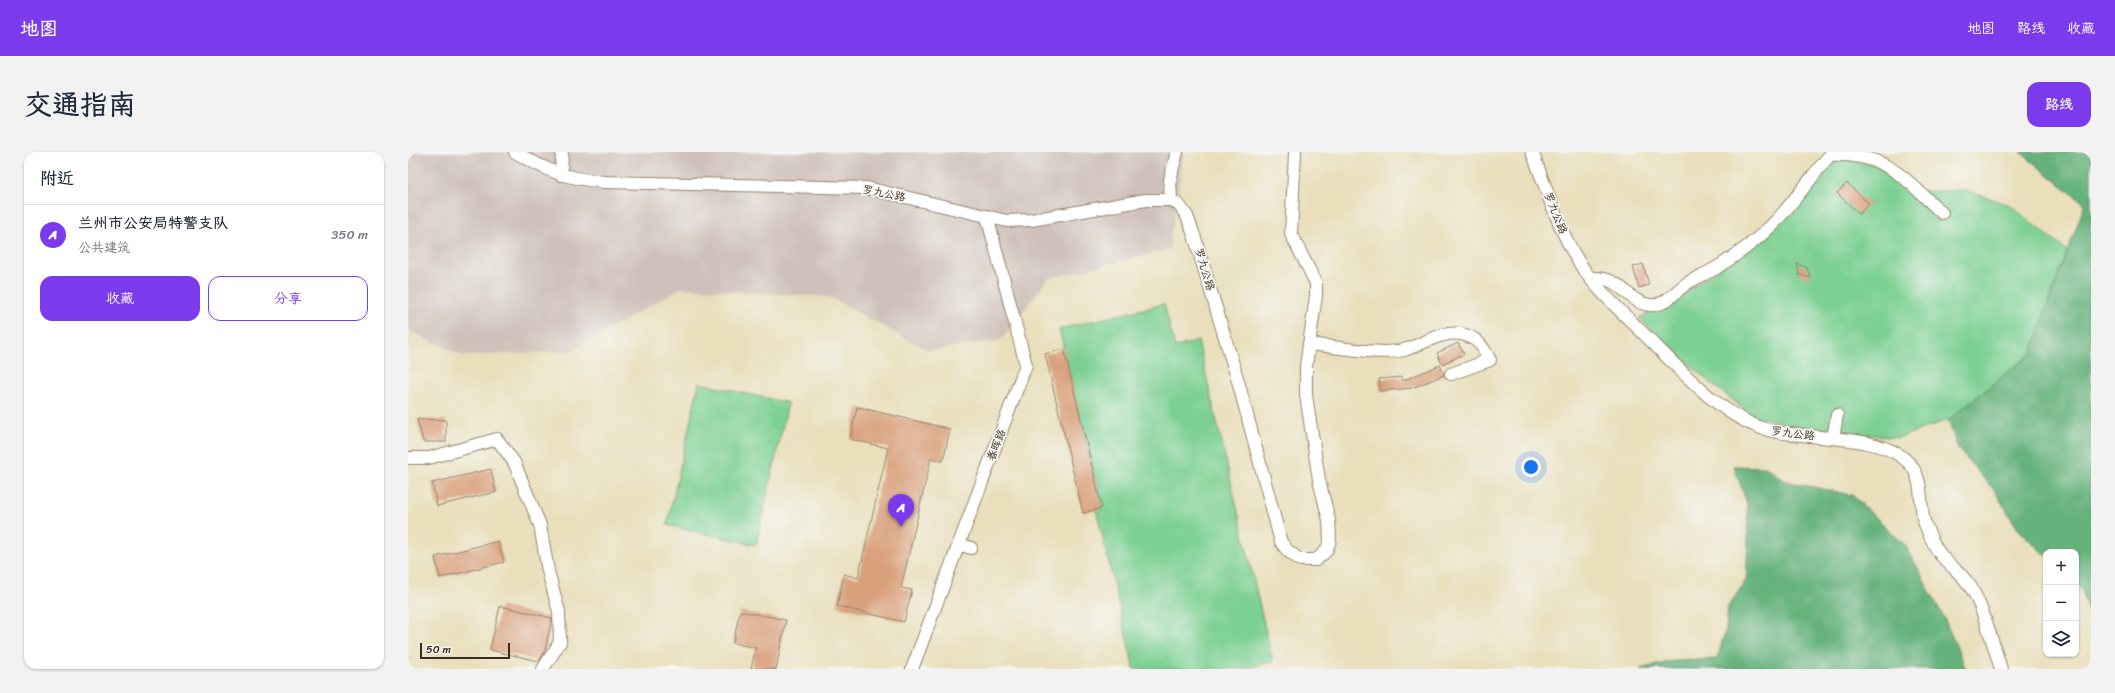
<!DOCTYPE html>
<html lang="zh">
<head>
<meta charset="utf-8">
<style>
  :root { --surface:#fff; --page:#f2f2f3; --text:#1f2937; --muted:#747a83; --line:#e0e1e3; --accent:#7c3aed }
  body { margin:0; font-family:Sriracha,"LXGW WenKai TC",sans-serif; background:var(--page); color:var(--text) }
  .controls { position:absolute; right:12px; bottom:12px; display:grid; overflow:hidden; border-radius:8px; box-shadow:0 1px 3px #0004 }
  .controls button { width:36px; height:36px; display:grid; place-items:center; padding:0; border:0; border-bottom:1px solid var(--line); background:var(--surface); color:var(--text); font:20px sans-serif }
  .scale { position:absolute; left:12px; bottom:10px; width:90px; box-sizing:border-box; padding-left:4px; border:2px solid #3b2a1e; border-top:0; font-size:11px; line-height:14px; white-space:nowrap; color:#3b2a1e; -webkit-text-stroke:3px #f6f6f2; paint-order:stroke }
  .you { position:absolute; left:1123px; top:315px; width:14px; height:14px; margin:-10px; border:3px solid #fff; border-radius:50%; background:#1a73e8; box-shadow:0 0 0 6px #1a73e833 }
  .badge { display:grid; place-items:center; width:26px; height:26px; border-radius:50%; background:var(--accent); color:#fff; font-size:13px; font-weight:700 }
  .pin { position:absolute; translate:-50% -33px; filter:drop-shadow(0 1px 2px #0008) }
  .pin::after { content:''; position:absolute; top:21px; width:14px; height:12px; background:inherit; clip-path:polygon(0 0,100% 0,50% 100%) }
  .list { margin:0; padding:0; list-style:none }
  h2 { display:flex; justify-content:space-between; align-items:center; height:52px; margin:0; padding:0 16px; font-size:17px }
  h2 small { font-size:13px; font-weight:400; color:var(--muted) }
  .list li { display:grid; grid-template-columns:26px 1fr auto; gap:12px; align-items:center; box-sizing:border-box; height:60px; padding:0 16px; border-top:1px solid var(--line) }
  .list b { display:block; font-size:15px; white-space:nowrap }
  .list p { margin:0; font-size:13px; white-space:nowrap; color:var(--muted) }
  .list em { font-size:13px; font-style:normal; color:var(--muted) }
  .actions { display:flex; gap:8px; padding:12px 16px }
  .actions a { flex:1; padding:9px 0; border:1px solid var(--accent); border-radius:12px; text-align:center; font-size:14px; color:var(--accent) }
  .actions .main { background:var(--accent); color:#fff }
  .icon { flex:none; width:22px; height:22px; fill:none; stroke:currentColor; stroke-width:2; stroke-linecap:round; stroke-linejoin:round }
  .map { position:relative; flex:none; width:1683px; height:517px; overflow:hidden; border-radius:12px }
  header { display:flex; align-items:center; gap:24px; box-sizing:border-box; height:56px; padding:0 20px; background:var(--accent); color:#fff }
  header strong { font-size:19px }
  nav { display:flex; gap:22px; margin-inline-start:auto; font-size:14px }
  .intro { display:flex; align-items:center; justify-content:space-between; box-sizing:border-box; height:96px; padding:0 24px }
  h1 { margin:0; font-size:28px }
  .button { padding:10px 18px; border-radius:12px; background:var(--accent); color:#fff; font-size:14px; font-weight:700 }
  main { display:flex; gap:24px; padding:0 24px }
  aside { flex:1; background:var(--surface); border-radius:12px; box-shadow:0 1px 3px #0004 }
  .map>svg:first-child { display:block }
  .industrial { fill:#cfc1ba }
  .green { fill:#7dd093; stroke:#5c7d58 }
  .forest { fill:#66b27d; stroke:#506e4e }
  .building { fill:#d9a07c }
  .lines { fill:none; stroke-linecap:round; stroke-linejoin:round }
  .minor-casing { stroke:#92846c; stroke-width:14 }
  .minor { stroke:#fff; stroke-width:12 }
  .labels { text-anchor:middle; stroke-width:3.5; stroke-linejoin:round; paint-order:stroke }
  .street-label { font-size:11px; fill:#3b2a1e; stroke:#f6f6f2 }
</style>
</head>
<body>
<header>
<strong>地图</strong>
<nav><a>地图</a><a>路线</a><a>收藏</a></nav>
</header>
<div class="intro"><h1>交通指南</h1><a class="button">路线</a></div>
<main>
<aside>
<h2>附近<small></small></h2>
<ul class="list">
<li><span class="badge">A</span><div><b>兰州市公安局特警支队</b><p>公共建筑</p></div><em>350 m</em></li>
</ul>
<div class="actions"><a class="main">收藏</a><a>分享</a></div>
</aside>
<div class="map">
<svg width="1683" height="517" viewBox="0 0 1683 517">
  <rect width="100%" height="100%" fill="#f6f6f2"/>
  <filter id="ink" filterUnits="userSpaceOnUse"><feTurbulence type="fractalNoise" baseFrequency=".025" numOctaves="2"/><feDisplacementMap in="SourceGraphic" scale="8" xChannelSelector="R" yChannelSelector="G"/><feConvolveMatrix kernelMatrix="1 2 1 2 8 2 1 2 1" color-interpolation-filters="sRGB"/></filter>
  <filter id="wash" filterUnits="userSpaceOnUse"><feTurbulence type="fractalNoise" baseFrequency=".012" numOctaves="4" result="noise"/><feDisplacementMap in="SourceGraphic" scale="16" xChannelSelector="R" yChannelSelector="G"/><feGaussianBlur stdDeviation="0.9" result="paint"/><feColorMatrix in="noise" values="0 0 0 0 0 0 0 0 0 0 0 0 0 0 0 0 0 1.4 0 .05"/><feComposite in="paint" operator="in"/></filter>
  <g filter="url(#wash)">
    <rect width="100%" height="100%" fill="#e9dfbb"/>
    <!-- industrial -->
    <polygon class="industrial" points="0,0 776,0 761,97 640,127 593,188 521,199 421,145 273,136 163,199 55,204 0,178"/>
    <!-- green -->
    <g class="green">
      <polygon points="1438,6 1471,14 1505,39 1560,39 1602,53 1659,99 1624,201 1540,268 1490,286 1400,276 1345,264 1299,228 1231,166 1262,151 1344,94 1394,51 1421,11"/>
      <polygon points="756,152 767,195 790,189 865,510 833,517 726,517 688,357 694,356 651,177"/>
      <polygon points="291,231 380,251 348,393 259,373"/>
    </g>
    <!-- forest -->
    <g class="forest">
      <polygon points="1612,0 1683,0 1683,469 1674,439 1668,433 1668,400 1638,400 1638,404 1610,377 1586,338 1550,297 1540,268 1624,201 1638,157 1677,52"/>
      <polygon points="1326,314 1358,315 1377,329 1444,343 1498,394 1536,466 1558,517 1232,517 1266,509 1309,507 1318,477 1320,455 1338,428 1340,389 1339,352"/>
    </g>
    <g id="blocks">
      <!-- building -->
      <g class="building">
        <polygon points="1439,31 1461,52 1451,62 1429,41"/>
        <polygon points="1235,112 1241,133 1231,136 1225,115"/>
        <polygon points="1389,112 1398,115 1403,126 1391,123"/>
        <polygon points="1050,191 1056,202 1034,212 1029,201"/>
        <polygon points="656,197 694,356 675,361 637,202"/>
        <polygon points="1032,213 1036,223 1004,236 972,239 971,227 994,225 994,229"/>
        <polygon points="449,255 542,277 535,309 523,306 493,436 504,438 496,470 429,454 436,422 450,426 480,296 442,287"/>
        <polygon points="9,267 38,268 38,290 15,290"/>
        <polygon points="83,317 88,340 29,354 24,331"/>
        <polygon points="90,389 96,410 32,426 27,405"/>
        <polygon points="92,454 144,466 137,499 131,509 82,498"/>
        <polygon points="332,459 378,468 368,517 343,517 348,496 325,491"/>
      </g>
    </g>
  </g>
  <g filter="url(#ink)">
    <use href="#blocks" fill-opacity="0" stroke="#92846c" stroke-width="1"/>
    <g class="lines">
      <defs>
        <g id="minor">
          <path d="M 107,0 C 141,20 157,26 196,30 L 459,36 L 599,69 L 623,68 L 738,48 L 763,48 L 771,53 L 779,64 L 786,83 L 830,229 L 873,390 L 880,399 L 892,408 L 908,408 L 918,399 L 922,389 L 921,368 L 911,328 L 898,243 L 898,214 L 908,144 L 908,131 L 883,82 L 887,0"/>
          <path d="M 1124,0 C 1140,39 1151,82 1176,118 C 1193,142 1217,163 1238,184 C 1271,216 1314,266 1360,278 C 1399,289 1472,280 1501,311 C 1517,328 1510,351 1517,372 C 1521,382 1526,394 1532,402 C 1543,416 1557,423 1565,439 C 1576,458 1586,495 1593,517"/>
          <polyline points="153,23 154,0"/>
          <polyline points="763,48 762,27 769,0"/>
          <path d="M 1183,126 C 1215,124 1218,150 1242,153 C 1256,155 1268,139 1278,132 C 1287,126 1298,122 1308,116 C 1328,104 1349,88 1366,71 C 1386,50 1403,25 1422,3 C 1478,0 1497,27 1534,61"/>
          <path d="M 901,192 C 925,194 977,205 999,197 C 1017,191 1037,177 1057,183 C 1071,187 1076,197 1082,208 L 1043,222"/>
          <polyline points="1425,286 1429,263"/>
          <polyline points="0,306 21,306 89,287 106,310 132,373 140,419 151,460 152,490 135,517"/>
          <polyline points="551,392 563,396"/>
          <polyline points="504,517 618,213 579,64"/>
        </g>
      </defs>
      <!-- minor casing -->
      <use href="#minor" class="minor-casing"/>
      <!-- minor -->
      <use href="#minor" class="minor"/>
    </g>
  </g>
  <g class="labels">
    <!-- street labels -->
    <g class="street-label">
      <text transform="translate(476 41) rotate(11)" y="4">罗九公路</text>
      <text transform="translate(1148 61) rotate(68)" y="4">罗九公路</text>
      <text transform="translate(797 117) rotate(73)" y="4">罗九公路</text>
      <text transform="translate(1385 281) rotate(7)" y="4">罗九公路</text>
      <text transform="translate(588 293) rotate(-69)" y="4">春晖路</text>
    </g>
  </g>
</svg>
<div class="controls">
<button>+</button>
<button>−</button>
<button><svg class="icon" aria-label="layers" viewBox="0 0 24 24"><path d="M12 4l9 5-9 5-9-5zM3 14l9 5 9-5"/></svg></button>
</div>
<div class="scale">50 m</div>
<div class="you"></div>
<div class="pin badge" style="left:493px;top:375px">A</div>
</div>
</main>
</body>
</html>
